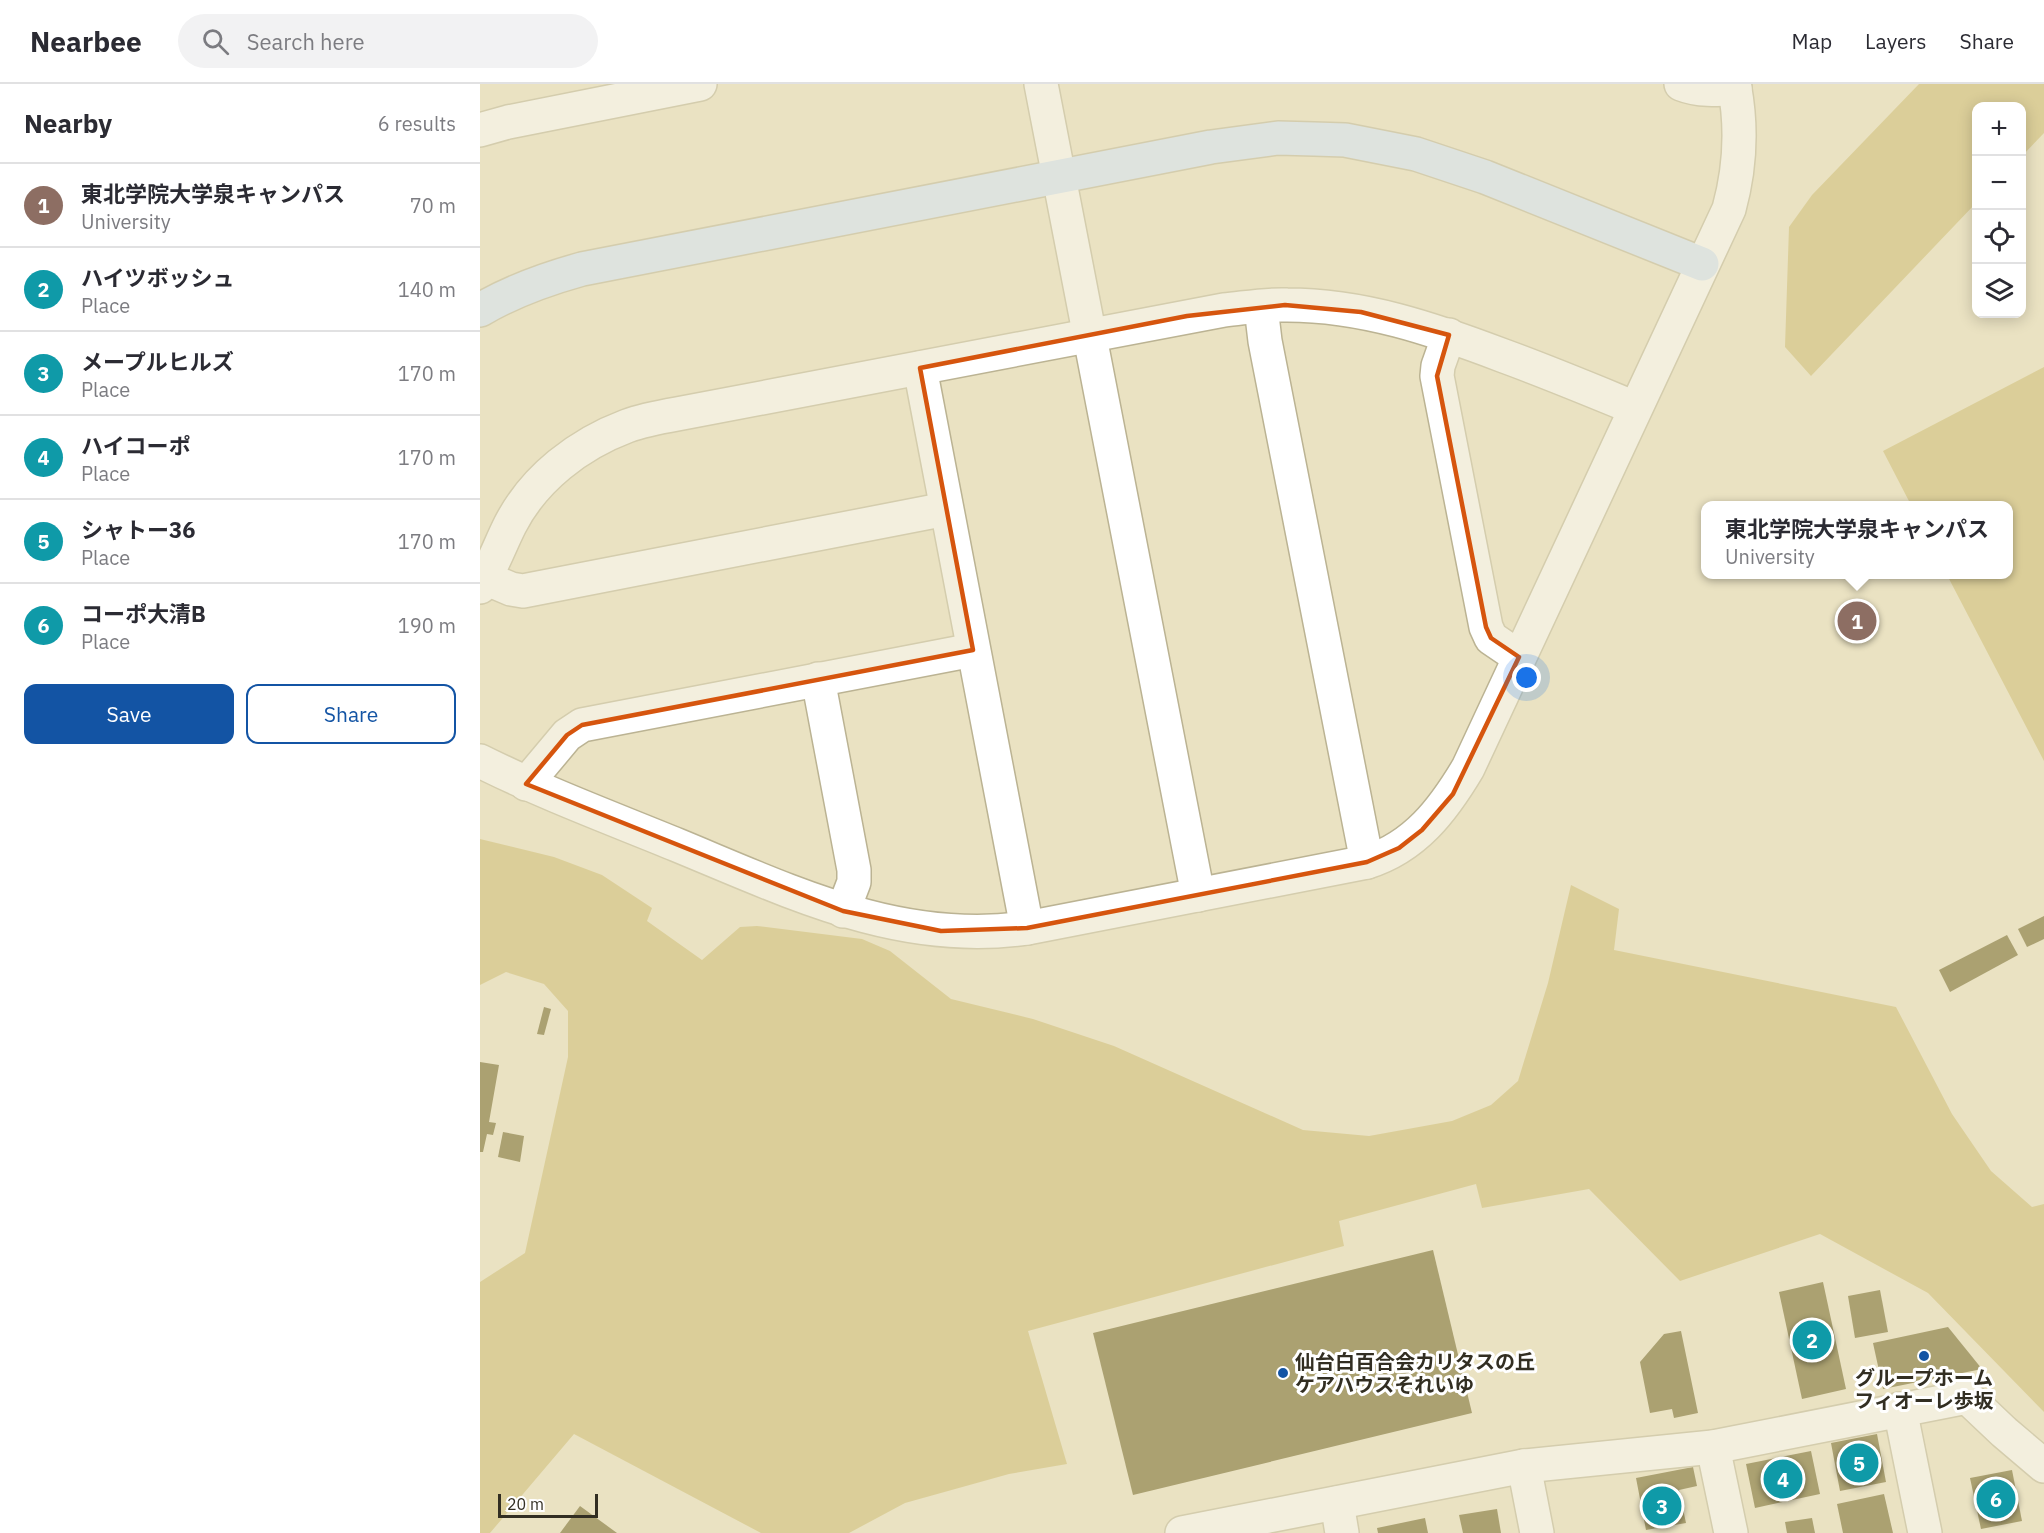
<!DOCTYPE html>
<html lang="en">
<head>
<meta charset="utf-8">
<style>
  :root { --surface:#fff; --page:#f2f2f3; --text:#2b2b33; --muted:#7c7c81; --line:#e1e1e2; --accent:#1354a4 }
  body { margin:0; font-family:"IBM Plex Sans","Noto Sans JP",sans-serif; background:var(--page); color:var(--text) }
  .controls { position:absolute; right:18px; top:18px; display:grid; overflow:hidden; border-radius:12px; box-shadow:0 3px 15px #0003 }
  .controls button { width:54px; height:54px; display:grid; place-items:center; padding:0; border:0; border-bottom:2px solid var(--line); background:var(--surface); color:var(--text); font:30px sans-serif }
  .scale { position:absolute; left:18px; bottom:15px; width:100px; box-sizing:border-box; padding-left:6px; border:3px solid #322e22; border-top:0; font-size:16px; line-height:21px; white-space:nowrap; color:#322e22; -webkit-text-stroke:4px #fff; paint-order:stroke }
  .you { position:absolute; left:1047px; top:594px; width:21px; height:21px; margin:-15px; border:4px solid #fff; border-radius:50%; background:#1a73e8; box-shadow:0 0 0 9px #1a73e833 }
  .badge { display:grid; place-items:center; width:39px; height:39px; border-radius:50%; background:var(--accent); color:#fff; font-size:20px; font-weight:700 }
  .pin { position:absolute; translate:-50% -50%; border:3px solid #fff; box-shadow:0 2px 6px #0006 }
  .popup { position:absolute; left:1221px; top:417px; width:312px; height:78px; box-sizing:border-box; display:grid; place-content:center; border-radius:12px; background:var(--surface); filter:drop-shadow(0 2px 4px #0005); font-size:20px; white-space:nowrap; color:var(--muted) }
  .popup b { font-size:22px; color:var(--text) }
  .popup::after { content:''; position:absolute; left:50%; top:100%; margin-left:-12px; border:12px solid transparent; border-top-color:var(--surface) }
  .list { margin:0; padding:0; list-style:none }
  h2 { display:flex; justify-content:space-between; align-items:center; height:78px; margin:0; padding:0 24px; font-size:26px }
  h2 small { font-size:20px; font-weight:400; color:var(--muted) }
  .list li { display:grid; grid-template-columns:39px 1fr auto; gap:18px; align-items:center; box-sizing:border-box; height:84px; padding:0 24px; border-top:2px solid var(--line) }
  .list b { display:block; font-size:22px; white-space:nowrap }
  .list p { margin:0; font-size:20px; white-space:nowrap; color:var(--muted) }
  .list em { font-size:20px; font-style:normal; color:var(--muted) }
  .actions { display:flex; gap:12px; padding:18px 24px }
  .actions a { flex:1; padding:14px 0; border:2px solid var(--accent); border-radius:12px; text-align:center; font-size:21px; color:var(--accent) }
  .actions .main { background:var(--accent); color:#fff }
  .icon { flex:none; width:33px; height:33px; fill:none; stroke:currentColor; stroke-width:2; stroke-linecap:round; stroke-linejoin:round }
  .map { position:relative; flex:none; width:1564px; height:1449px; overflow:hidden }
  header { display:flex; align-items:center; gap:36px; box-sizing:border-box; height:84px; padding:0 30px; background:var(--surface); border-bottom:2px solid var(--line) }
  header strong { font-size:28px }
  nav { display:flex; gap:33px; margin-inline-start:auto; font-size:21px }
  .search { width:420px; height:54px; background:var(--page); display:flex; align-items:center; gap:15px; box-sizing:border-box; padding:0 21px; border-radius:33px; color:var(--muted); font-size:22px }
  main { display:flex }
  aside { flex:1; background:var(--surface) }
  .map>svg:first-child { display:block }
  .green { fill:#cbb766 }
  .building { fill:#60520f }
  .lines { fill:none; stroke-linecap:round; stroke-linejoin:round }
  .street-casing { stroke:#bbb393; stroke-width:36 }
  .secondary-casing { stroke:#bbb393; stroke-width:36 }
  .street { stroke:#fff; stroke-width:33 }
  .secondary { stroke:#d0e4fe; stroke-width:33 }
  .marked { fill:none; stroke:#d6550e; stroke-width:4.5; stroke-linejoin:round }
  .poi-dot { fill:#1354a4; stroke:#fff; stroke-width:2 }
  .labels { text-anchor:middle; stroke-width:6; stroke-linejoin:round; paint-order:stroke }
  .poi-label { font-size:20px; font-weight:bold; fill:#322e22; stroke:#fff; text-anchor:start }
</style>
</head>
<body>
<header>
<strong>Nearbee</strong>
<div class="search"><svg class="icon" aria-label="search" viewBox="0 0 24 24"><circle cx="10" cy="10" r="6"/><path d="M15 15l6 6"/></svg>Search here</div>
<nav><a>Map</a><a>Layers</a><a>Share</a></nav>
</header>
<main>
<aside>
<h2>Nearby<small>6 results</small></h2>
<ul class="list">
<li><span class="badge" style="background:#8d6e63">1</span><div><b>東北学院大学泉キャンパス</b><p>University</p></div><em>70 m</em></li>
<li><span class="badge" style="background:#0f9aa8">2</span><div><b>ハイツボッシュ</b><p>Place</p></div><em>140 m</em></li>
<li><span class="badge" style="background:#0f9aa8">3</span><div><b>メープルヒルズ</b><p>Place</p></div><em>170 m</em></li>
<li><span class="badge" style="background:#0f9aa8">4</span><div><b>ハイコーポ</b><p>Place</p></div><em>170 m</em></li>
<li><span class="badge" style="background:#0f9aa8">5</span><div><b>シャトー36</b><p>Place</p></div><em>170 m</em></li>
<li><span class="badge" style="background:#0f9aa8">6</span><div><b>コーポ大清B</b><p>Place</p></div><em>190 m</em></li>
</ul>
<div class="actions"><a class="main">Save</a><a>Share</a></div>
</aside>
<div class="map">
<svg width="1564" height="1449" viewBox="0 0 1564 1449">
  <rect width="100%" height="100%" fill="#eae2c2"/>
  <!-- green -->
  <g class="green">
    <polygon points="1439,0 1564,0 1564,49 1542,72 1542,22 1496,22 1496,119 1331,292 1305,263 1309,143 1332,111"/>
    <polygon points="1564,283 1564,677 1467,491 1528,490 1528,422 1431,421 1403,367"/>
    <polygon points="0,755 74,773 122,791 172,824 167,837 222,876 260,843 277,842 382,855 410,867 471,915 553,935 634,962 823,1046 889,1052 972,1037 1011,1021 1038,997 1068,899 1091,801 1139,825 1134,866 1416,923 1472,1030 1511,1087 1552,1123 1564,1120 1564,1328 1448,1209 1340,1150 1200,1197 1109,1105 1002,1124 996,1100 859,1137 864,1162 548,1247 587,1380 529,1390 425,1419 369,1449 281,1449 94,1350 10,1449 0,1449 0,1198 45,1169 88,973 88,927 64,900 26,888 0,901"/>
  </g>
  <!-- building -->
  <g class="building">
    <polygon points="1564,832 1564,855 1547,863 1538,845"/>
    <polygon points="1527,851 1538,871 1470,908 1459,886"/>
    <polygon points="64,923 71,925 64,951 57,950"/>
    <polygon points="0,978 19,981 9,1038 16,1039 13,1051 7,1050 3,1068 0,1068"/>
    <polygon points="23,1048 44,1052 40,1078 18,1073"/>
    <polygon points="953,1166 992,1329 653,1411 613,1249"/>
    <polygon points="1343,1198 1366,1305 1322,1315 1299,1208"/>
    <polygon points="1400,1206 1408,1248 1375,1254 1368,1212"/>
    <polygon points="1468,1243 1502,1285 1403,1305 1393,1259"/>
    <polygon points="1201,1247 1218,1329 1194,1334 1192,1325 1170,1329 1160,1278 1184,1250"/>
    <polygon points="1397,1350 1406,1398 1360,1407 1351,1359"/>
    <polygon points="1331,1367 1340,1410 1275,1424 1266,1380"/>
    <polygon points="1213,1383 1217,1402 1199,1406 1206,1439 1166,1446 1156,1394"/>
    <polygon points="1532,1386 1542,1437 1501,1445 1490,1394"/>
    <polygon points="1404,1410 1413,1449 1363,1449 1357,1420"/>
    <polygon points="100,1422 137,1449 80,1449"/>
    <polygon points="1017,1425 1021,1449 983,1449 979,1431"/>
    <polygon points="945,1434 948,1449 898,1449 897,1444"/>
    <polygon points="1332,1434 1335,1449 1307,1449 1305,1438"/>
  </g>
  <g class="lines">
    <defs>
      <g id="street">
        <polyline points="561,0 718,811"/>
        <path d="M 1201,0 C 1219,7 1236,6 1255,4"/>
        <polyline points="0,46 28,38 220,0"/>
        <polyline points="781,223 785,257 887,778"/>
        <polyline points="969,251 958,282 957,292 1006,543 1011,554 1039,573"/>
        <polyline points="440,284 547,844"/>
        <polyline points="5,494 31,505 43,507 466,425"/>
        <path d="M 0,503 C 12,483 20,461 30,441 C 54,394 99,360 147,342 C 163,336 180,333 197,330 L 744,226 C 765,224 786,220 807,221 C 883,221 953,245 1024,272 C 1068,288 1111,306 1155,324"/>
        <polyline points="338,595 374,786 374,798 363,827"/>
        <path d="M 0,677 C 64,709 131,734 197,761 C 311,808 420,862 547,844 L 887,778 C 935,763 963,726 988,684 L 1249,125 C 1260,85 1262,41 1254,0"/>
        <polyline points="46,700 87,651 102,641 493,566"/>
        <polyline points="1420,1325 1445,1449"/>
        <polyline points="1233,1363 1251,1449"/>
        <polyline points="1044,1382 1057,1449"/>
        <polyline points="857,1419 862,1449"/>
        <polyline points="702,1449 1044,1382 1233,1363 1487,1313 1524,1348 1564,1382"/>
      </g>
      <path id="secondary" d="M 0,226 C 32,207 66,195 102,185 L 731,63 L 798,54 L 834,55 L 865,56 L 936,70 L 1005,93 L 1222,180"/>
    </defs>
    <!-- street casing -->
    <use href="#street" class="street-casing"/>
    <!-- secondary casing -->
    <use href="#secondary" class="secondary-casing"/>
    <!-- street -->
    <use href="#street" class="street"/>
    <!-- secondary -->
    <use href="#secondary" class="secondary"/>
  </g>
  <!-- marked area -->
  <path d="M0 0H1564V1449H0ZM 805,221 L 881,228 L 969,251 L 957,292 L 1006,543 L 1011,554 L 1039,573 L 973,710 L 942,746 L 919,764 L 887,778 L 547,844 L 461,847 L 363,827 L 46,700 L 87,651 L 102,641 L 493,566 L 440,284 L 707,232 Z" fill="#eae2c2" fill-opacity=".55" fill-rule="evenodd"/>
  <path class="marked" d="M 805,221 L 881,228 L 969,251 L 957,292 L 1006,543 L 1011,554 L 1039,573 L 973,710 L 942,746 L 919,764 L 887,778 L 547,844 L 461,847 L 363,827 L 46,700 L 87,651 L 102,641 L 493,566 L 440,284 L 707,232 Z"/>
  <!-- markers -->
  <g class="poi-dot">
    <circle cx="1444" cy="1272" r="6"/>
    <circle cx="803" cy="1289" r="6"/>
  </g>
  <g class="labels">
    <!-- poi labels -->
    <g class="poi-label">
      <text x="815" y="1285">仙台白百合会カリタスの丘<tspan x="815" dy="23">ケアハウスそれいゆ</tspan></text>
      <text x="1444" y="1301" text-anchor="middle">グループホーム<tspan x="1444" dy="23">フィオーレ歩坂</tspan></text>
    </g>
  </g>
</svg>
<div class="controls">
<button>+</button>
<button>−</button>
<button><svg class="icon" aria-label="locate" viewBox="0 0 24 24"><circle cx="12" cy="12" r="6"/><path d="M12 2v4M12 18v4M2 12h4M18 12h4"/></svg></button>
<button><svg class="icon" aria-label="layers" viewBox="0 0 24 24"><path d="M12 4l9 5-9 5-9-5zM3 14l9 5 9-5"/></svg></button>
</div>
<div class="scale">20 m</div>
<div class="you"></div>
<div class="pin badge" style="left:1377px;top:537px;background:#8d6e63">1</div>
<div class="popup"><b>東北学院大学泉キャンパス</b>University</div>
<div class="pin badge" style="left:1332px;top:1256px;background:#0f9aa8">2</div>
<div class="pin badge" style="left:1182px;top:1422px;background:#0f9aa8">3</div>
<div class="pin badge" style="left:1303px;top:1395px;background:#0f9aa8">4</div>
<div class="pin badge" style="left:1379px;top:1379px;background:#0f9aa8">5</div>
<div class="pin badge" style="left:1516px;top:1415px;background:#0f9aa8">6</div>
</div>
</main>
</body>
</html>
